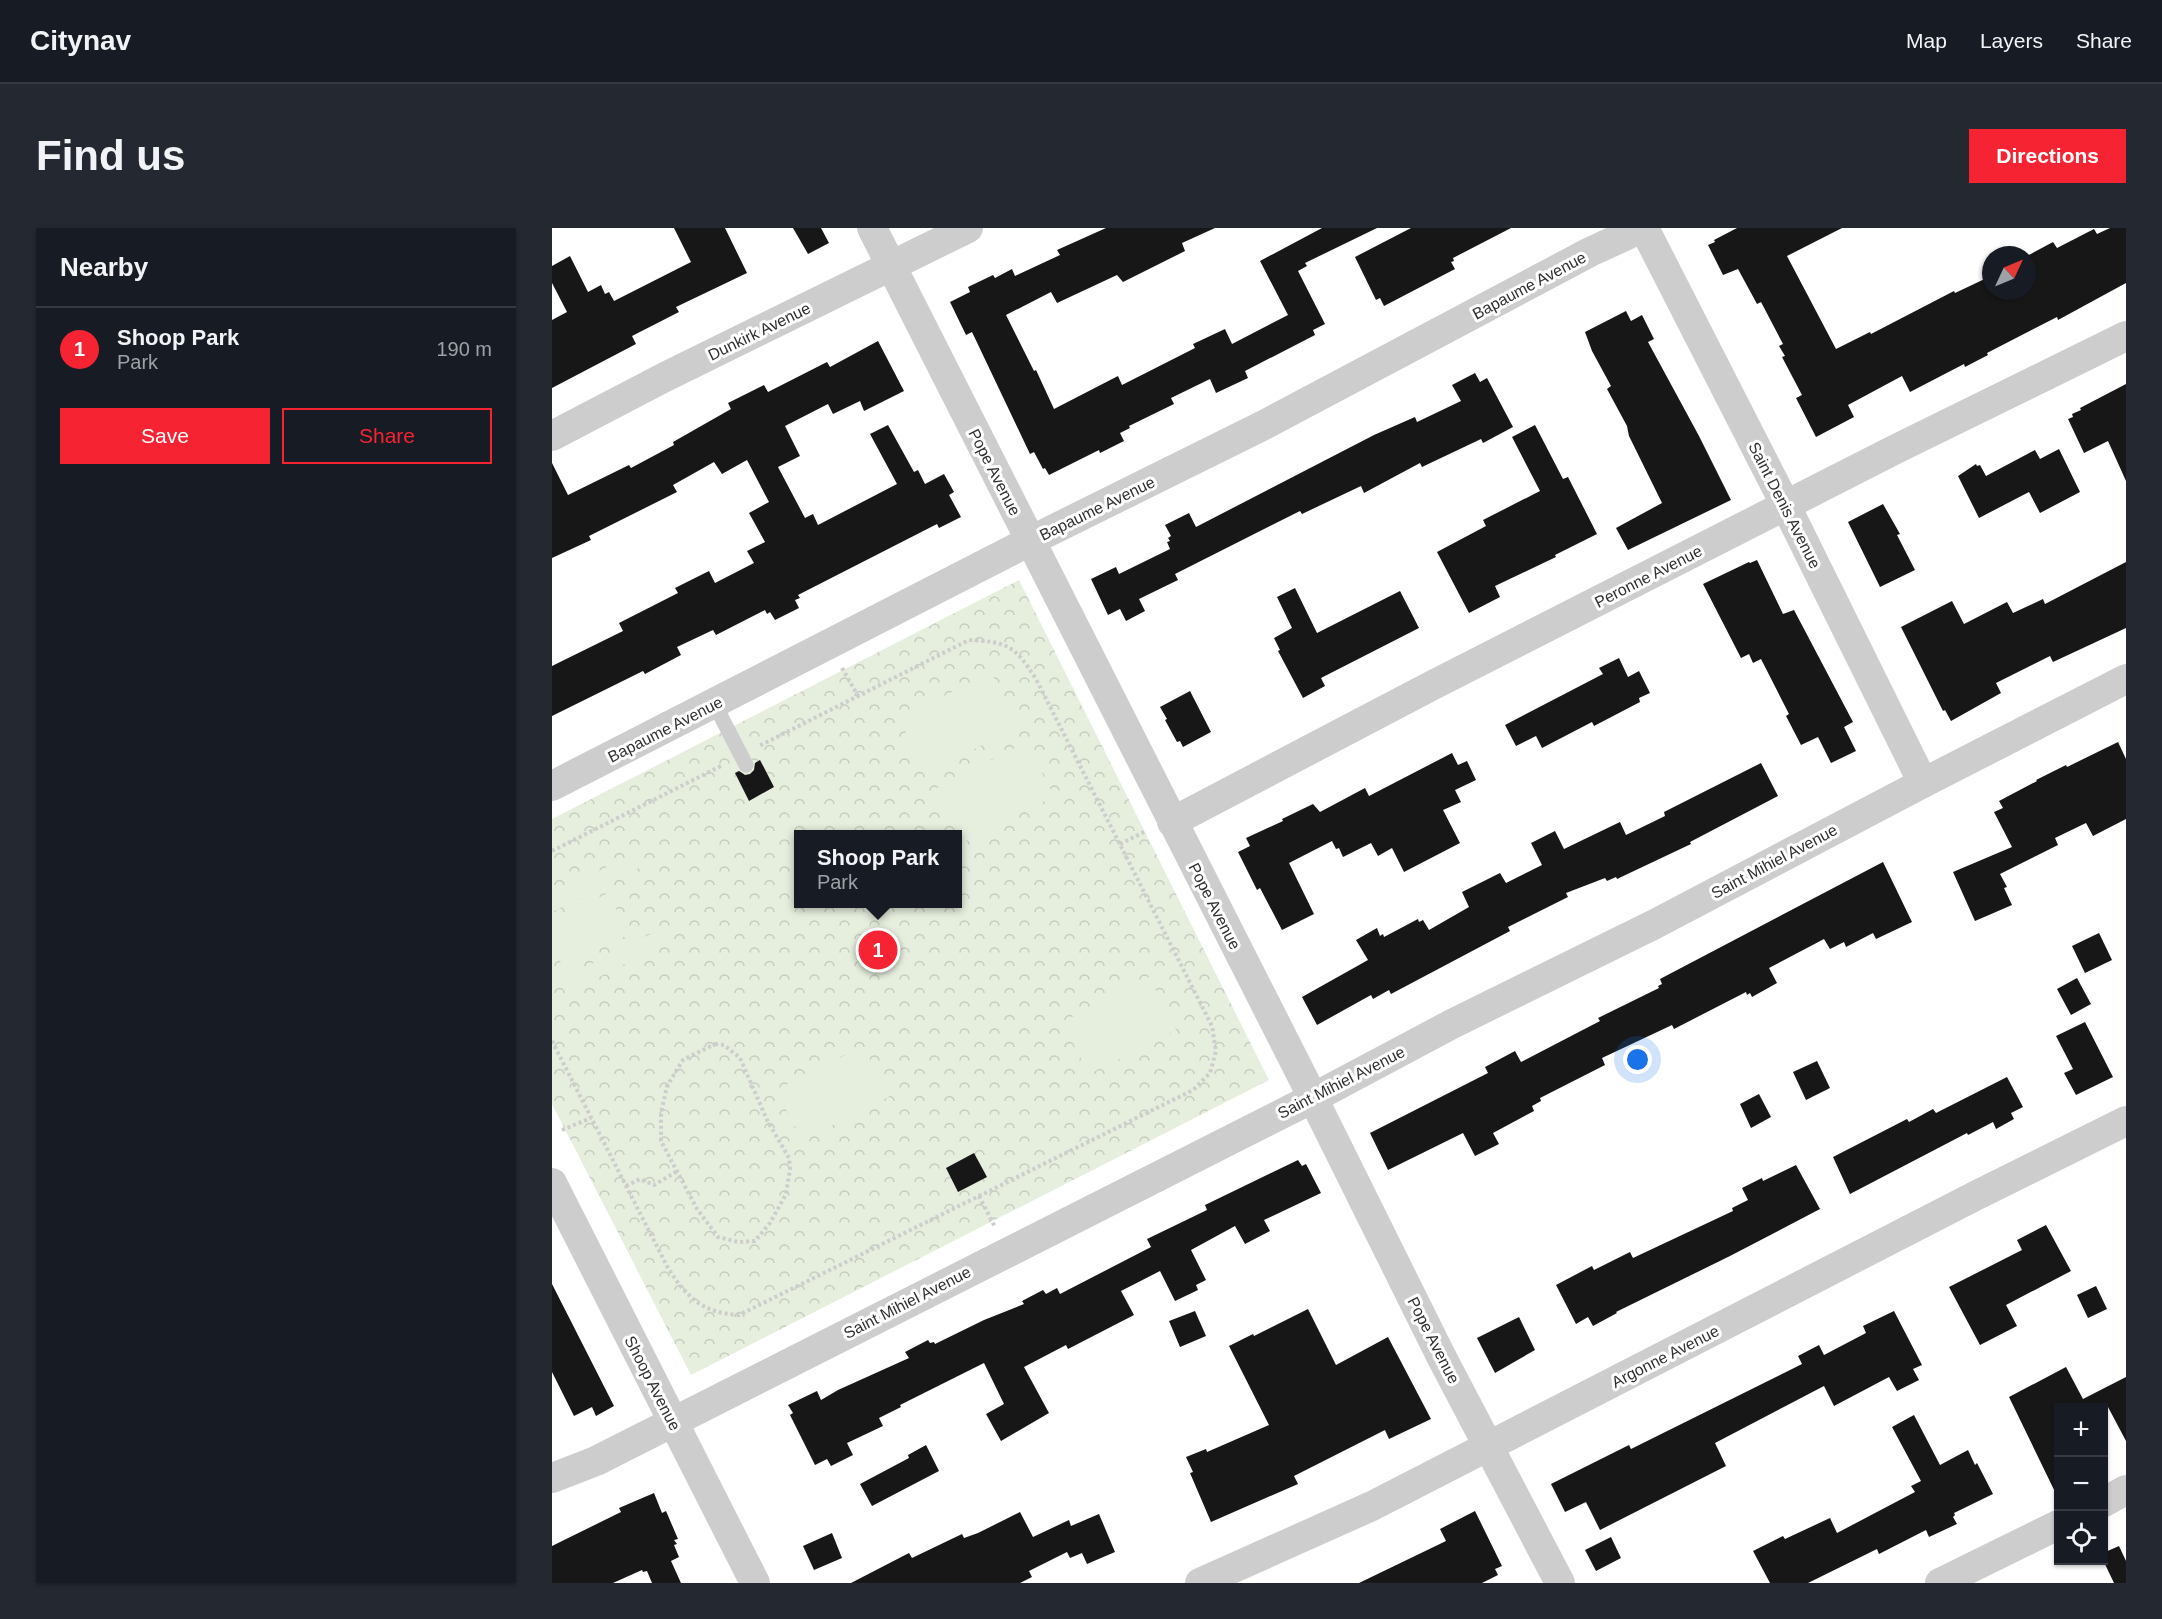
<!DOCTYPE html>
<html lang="en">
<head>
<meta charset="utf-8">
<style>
  :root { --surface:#171b24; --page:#242831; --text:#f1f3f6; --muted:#9ea1a6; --line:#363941; --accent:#f62432 }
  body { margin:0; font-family:Helvetica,sans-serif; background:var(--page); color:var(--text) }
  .controls { position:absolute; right:18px; bottom:18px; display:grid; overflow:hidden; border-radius:0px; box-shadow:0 2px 4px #0004 }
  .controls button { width:54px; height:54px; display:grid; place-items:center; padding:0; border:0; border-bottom:2px solid var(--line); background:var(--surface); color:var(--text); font:30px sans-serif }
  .compass { position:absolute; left:1430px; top:18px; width:54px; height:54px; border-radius:50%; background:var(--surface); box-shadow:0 2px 4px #0004; rotate:46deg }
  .you { position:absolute; left:1086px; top:832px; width:21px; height:21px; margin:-15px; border:4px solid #fff; border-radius:50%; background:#1a73e8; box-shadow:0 0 0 9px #1a73e833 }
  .badge { display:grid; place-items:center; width:39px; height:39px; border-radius:50%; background:var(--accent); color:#fff; font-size:20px; font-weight:700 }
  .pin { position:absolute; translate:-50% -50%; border:3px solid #fff; box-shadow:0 2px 6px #0006 }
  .popup { position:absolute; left:242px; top:602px; width:168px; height:78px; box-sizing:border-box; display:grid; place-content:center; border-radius:0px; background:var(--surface); filter:drop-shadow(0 2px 4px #0005); font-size:20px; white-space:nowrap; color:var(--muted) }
  .popup b { font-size:22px; color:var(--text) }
  .popup::after { content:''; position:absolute; left:50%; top:100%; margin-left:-12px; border:12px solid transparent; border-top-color:var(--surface) }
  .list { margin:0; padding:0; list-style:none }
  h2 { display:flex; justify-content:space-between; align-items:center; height:78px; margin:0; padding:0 24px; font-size:26px }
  h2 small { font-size:20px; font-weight:400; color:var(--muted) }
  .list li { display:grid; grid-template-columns:39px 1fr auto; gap:18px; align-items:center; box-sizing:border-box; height:84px; padding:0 24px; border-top:2px solid var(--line) }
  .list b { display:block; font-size:22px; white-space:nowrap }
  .list p { margin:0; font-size:20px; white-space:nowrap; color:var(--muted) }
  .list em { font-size:20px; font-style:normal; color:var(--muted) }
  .actions { display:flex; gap:12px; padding:18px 24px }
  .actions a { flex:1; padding:14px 0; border:2px solid var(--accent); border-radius:0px; text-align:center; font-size:21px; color:var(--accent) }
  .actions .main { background:var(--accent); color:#fff }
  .icon { flex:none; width:33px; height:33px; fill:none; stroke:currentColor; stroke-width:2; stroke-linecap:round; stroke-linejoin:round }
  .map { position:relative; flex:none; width:1574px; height:1355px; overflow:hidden; border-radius:0px }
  header { display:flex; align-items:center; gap:36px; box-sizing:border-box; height:84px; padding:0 30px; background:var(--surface); border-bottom:2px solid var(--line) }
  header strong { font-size:28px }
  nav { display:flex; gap:33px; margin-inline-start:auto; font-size:21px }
  .intro { display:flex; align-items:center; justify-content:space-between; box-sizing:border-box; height:144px; padding:0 36px }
  h1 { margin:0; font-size:42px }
  .button { padding:15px 27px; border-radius:0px; background:var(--accent); color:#fff; font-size:21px; font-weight:700 }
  main { display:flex; gap:36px; padding:0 36px }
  aside { flex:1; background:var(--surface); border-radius:0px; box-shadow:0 2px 4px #0004 }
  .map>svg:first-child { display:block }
  .park { fill:url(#park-crowns); fill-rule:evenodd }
  .pitch { fill:#e6eedd }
  .building { fill:#171717 }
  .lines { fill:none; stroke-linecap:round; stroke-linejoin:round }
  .path { stroke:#cdcdcd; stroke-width:4; stroke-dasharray:3 3; stroke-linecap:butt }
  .service { stroke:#cdcdcd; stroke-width:15 }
  .minor { stroke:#cdcdcd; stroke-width:30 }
  .labels { text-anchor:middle; stroke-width:6; stroke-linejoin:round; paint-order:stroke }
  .street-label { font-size:16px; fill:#303030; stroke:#fff }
</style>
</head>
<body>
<header>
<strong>Citynav</strong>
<nav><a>Map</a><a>Layers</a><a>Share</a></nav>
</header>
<div class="intro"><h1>Find us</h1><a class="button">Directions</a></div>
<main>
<aside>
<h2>Nearby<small></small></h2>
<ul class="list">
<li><span class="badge">1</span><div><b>Shoop Park</b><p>Park</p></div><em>190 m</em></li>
</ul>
<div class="actions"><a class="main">Save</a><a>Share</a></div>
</aside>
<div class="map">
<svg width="1574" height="1355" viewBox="0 0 1574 1355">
  <defs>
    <pattern id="park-crowns" width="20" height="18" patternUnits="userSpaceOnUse" patternTransform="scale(1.5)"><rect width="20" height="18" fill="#e6eedd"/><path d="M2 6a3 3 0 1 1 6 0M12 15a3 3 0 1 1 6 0" fill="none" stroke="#c6ccbe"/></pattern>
  </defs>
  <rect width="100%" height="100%" fill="#fff"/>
  <!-- park -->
  <path class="park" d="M 467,352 L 717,852 L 139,1147 L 0,876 L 0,591 ZM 246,606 L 406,606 L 406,676 L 246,676 Z"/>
  <!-- pitch -->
  <g class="pitch">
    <polygon points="439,444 467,499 374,545 347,491"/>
    <polygon points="474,514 502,568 410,615 383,561"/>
    <polygon points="80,626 87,640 0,684 0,667"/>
    <polygon points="56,665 77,706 11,739 0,717 0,693"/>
    <polygon points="114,698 121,712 21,762 14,749"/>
    <polygon points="597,749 624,802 537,846 510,794"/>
    <polygon points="311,818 337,869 250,912 224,862"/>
  </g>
  <!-- building -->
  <g class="building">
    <polygon points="122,0 173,0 195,45 124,79 127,84 80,108 84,116 0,160 0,92 15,84 0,55 0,38 18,28 36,64 49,57 53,66 57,64 62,73 139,34"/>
    <polygon points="241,0 269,0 277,15 256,26"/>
    <polygon points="554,0 663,0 630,15 633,23 571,54 565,47 505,75 499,64 454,87 482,143 484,142 502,181 566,148 570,157 643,120 641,116 673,101 680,116 736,87 708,33 770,0 825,0 753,35 755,38 746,43 773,96 761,102 763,107 693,143 696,150 664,165 658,151 619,170 622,176 577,198 578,200 568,205 572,213 548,225 547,222 497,247 493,240 491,241 482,224 478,226 420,104 414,107 398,74 418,64 416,59 441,47 443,50 460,41 463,48 508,27 505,22"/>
    <polygon points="859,0 959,0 901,30 902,33 899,34 903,41 832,78 828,70 824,72 803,29"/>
    <polygon points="1185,0 1290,0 1235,28 1284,121 1318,104 1319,106 1402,63 1403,65 1439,48 1439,63 1475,63 1475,28 1501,14 1505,20 1542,1 1545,6 1558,0 1574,0 1574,55 1506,92 1505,89 1435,125 1436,127 1413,139 1412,136 1358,164 1350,148 1296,177 1302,189 1264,209 1244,170 1250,167 1230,129 1233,128 1227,118 1231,116 1209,74 1205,76 1186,41 1171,47 1156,17 1163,14 1162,12"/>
    <polygon points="1074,83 1079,93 1090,87 1102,111 1096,114 1147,208 1179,272 1076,322 1064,300 1110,275 1077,208 1075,198 1055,161 1059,158 1040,123 1033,104"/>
    <polygon points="326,113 352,163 312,183 308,173 281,186 276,176 233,198 248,228 226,239 253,290 261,286 266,297 345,256 318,206 336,197 362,244 366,242 373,256 392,246 402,264 397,267 409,289 387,300 385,296 246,367 248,370 243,372 247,380 223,392 218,384 215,386 213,382 164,407 161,402 125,419 129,427 93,446 91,443 0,488 0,438 71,403 67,395 126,365 123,360 157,343 163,355 202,335 195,323 213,314 197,285 217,274 195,232 170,246 162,234 121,257 125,264 37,308 39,312 0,330 0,235 16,267 77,237 79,240 122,217 121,214 179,181 176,175 212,157 216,164 275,134 278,139"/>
    <polygon points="923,145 928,154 935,150 961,199 931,215 929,211 870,239 868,235 812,265 809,258 750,286 748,283 623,346 626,352 587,371 593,383 574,393 568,381 556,387 539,351 564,339 567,346 618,321 615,314 618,313 616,310 619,308 613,297 637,285 644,299 822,207 863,189 865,194 909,173 900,157"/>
    <polygon points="1574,156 1574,253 1556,213 1532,225 1516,191 1521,189 1520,186 1529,182 1528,180"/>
    <polygon points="983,197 1011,251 1016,249 1045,306 1003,327 1004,329 943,358 948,369 917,385 885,324 934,298 931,292 988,263 960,209"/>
    <polygon points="1507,221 1528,264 1488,285 1477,264 1427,290 1406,248 1424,236 1425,238 1428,237 1434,248 1483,222 1488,231"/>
    <polygon points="1331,276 1348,306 1345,307 1363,342 1328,359 1296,294"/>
    <polygon points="1205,332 1231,386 1242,382 1301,494 1292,499 1304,523 1279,535 1266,509 1249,517 1234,488 1237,486 1209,431 1201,435 1197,426 1189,430 1151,356 1197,334 1198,335"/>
    <polygon points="1574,334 1574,400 1501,434 1498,428 1444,455 1449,465 1399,493 1393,482 1391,483 1349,399 1400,373 1412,396 1455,374 1461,385 1491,371 1493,376"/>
    <polygon points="743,360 765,405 848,363 867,400 769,450 773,458 751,470 726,423 728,422 722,410 740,400 725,369"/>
    <polygon points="1067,430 1076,449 1087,443 1098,465 1087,470 1088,474 1042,498 1040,494 990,520 984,508 964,518 953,497 1051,446 1047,440"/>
    <polygon points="638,463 659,504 631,519 628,513 625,514 613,492 615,491 608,479"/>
    <polygon points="1566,514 1574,531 1574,591 1541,608 1534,595 1503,610 1506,617 1448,646 1455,659 1452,660 1460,677 1423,693 1401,644 1460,619 1442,584 1451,580 1447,573 1485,553 1484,552 1514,537 1515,539"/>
    <polygon points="900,525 906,537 915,533 924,552 903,562 909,574 891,582 908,615 852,644 840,620 826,628 819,615 791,629 787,620 784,621 780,613 737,635 762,686 730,702 708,660 705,662 686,624 698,618 694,610 731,593 730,591 761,576 768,584 813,560 817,568"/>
    <polygon points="208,532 222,559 197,573 183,545 187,543 193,547 198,546 202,542 203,535"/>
    <polygon points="1209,535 1226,568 1138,614 1139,616 1065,651 1064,649 1055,653 1053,650 1014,665 1016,669 956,699 958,703 839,766 837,762 821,771 819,767 765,797 750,769 816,732 804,712 825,700 828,708 831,706 832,709 866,691 867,694 871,692 877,702 917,679 910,664 948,645 954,655 990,637 979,615 1003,603 1012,621 1068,594 1074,607 1113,588 1112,584"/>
    <polygon points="1331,634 1360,694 1324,711 1321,705 1294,719 1292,714 1278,721 1272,711 1217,740 1225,755 1200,769 1198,765 1195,767 1194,764 1122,801 1120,797 1050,830 1053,837 988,870 989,873 980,878 982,883 941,905 947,916 923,928 911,905 836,942 818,905 936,845 933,839 963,823 969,834 1048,793 1046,790 1107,760 1106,758 1110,756 1108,751"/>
    <polygon points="1547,705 1560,732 1533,745 1520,718"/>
    <polygon points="1525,750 1539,776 1519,787 1505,761"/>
    <polygon points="1533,794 1561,849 1524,867 1512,845 1521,841 1504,808"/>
    <polygon points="1265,833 1278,860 1254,872 1241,844"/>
    <polygon points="1455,849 1471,879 1459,885 1462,891 1444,901 1441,894 1416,907 1415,905 1298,966 1281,929 1355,891 1357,894 1381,881 1384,885"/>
    <polygon points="1207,866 1219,889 1199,900 1188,876"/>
    <polygon points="422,925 435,949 406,964 394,940"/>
    <polygon points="746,932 750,938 754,936 769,965 712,992 718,1003 693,1016 683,998 639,1022 654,1052 644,1057 646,1062 623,1073 608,1043 569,1063 582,1087 516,1121 514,1117 472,1139 497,1185 449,1213 434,1186 452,1176 432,1135 348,1177 349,1179 327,1190 331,1198 295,1215 301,1227 279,1238 275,1231 263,1237 238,1187 241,1185 236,1177 265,1163 269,1172 286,1162 357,1130 353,1124 376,1112 378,1115 382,1114 383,1116 432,1092 472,1076 470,1073 491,1062 494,1066 505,1060 508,1066 599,1019 595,1011 655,982 653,977"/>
    <polygon points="1244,937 1268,981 1178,1028 1064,1084 1065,1085 1041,1098 1036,1089 1024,1096 1004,1057 1040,1038 1042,1042 1078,1024 1081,1030 1181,983 1180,980 1196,972 1190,960 1210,950 1211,953"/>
    <polygon points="1494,997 1519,1043 1454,1077 1465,1098 1428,1117 1397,1059 1470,1022 1465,1012"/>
    <polygon points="0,1056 62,1178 44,1188 40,1179 22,1188 0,1144"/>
    <polygon points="1544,1058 1555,1081 1536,1090 1525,1067"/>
    <polygon points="756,1081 784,1137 836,1109 879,1191 837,1211 833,1202 742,1248 746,1256 659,1294 638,1245 641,1244 634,1229 654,1221 655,1224 717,1197 677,1118 701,1106 702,1108"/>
    <polygon points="643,1083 654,1108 628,1119 617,1093"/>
    <polygon points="1342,1083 1370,1137 1361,1141 1367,1152 1345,1163 1337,1149 1282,1178 1272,1158 1163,1215 1174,1238 1048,1302 1034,1274 1013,1284 999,1256 1077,1217 1079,1221 1250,1136 1246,1128 1267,1117 1272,1127 1314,1105 1311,1098"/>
    <polygon points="967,1089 983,1122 943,1145 925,1110"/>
    <polygon points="1514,1139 1531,1171 1574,1149 1574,1213 1556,1179 1506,1179 1506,1270 1457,1169"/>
    <polygon points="1362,1187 1388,1237 1416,1222 1423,1237 1425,1235 1441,1266 1402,1285 1403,1287 1401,1289 1405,1296 1377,1309 1374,1302 1327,1326 1325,1321 1256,1355 1218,1355 1201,1323 1231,1308 1233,1311 1278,1290 1285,1305 1363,1264 1359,1258 1369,1253 1340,1199"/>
    <polygon points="374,1217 387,1243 320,1278 308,1256 357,1230 356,1227"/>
    <polygon points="102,1265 110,1285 114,1283 126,1311 122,1312 125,1316 122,1317 127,1329 119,1333 129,1355 100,1355 95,1343 91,1344 90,1342 61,1355 0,1355 0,1318 69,1284 67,1280"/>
    <polygon points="923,1283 950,1338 943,1341 946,1347 930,1355 807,1355 894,1313 888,1301"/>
    <polygon points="468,1284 481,1309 517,1292 519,1298 547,1286 563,1324 535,1336 530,1325 518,1330 515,1324 477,1343 480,1349 468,1355 299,1355 357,1325 360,1330 410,1306 412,1310 426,1305"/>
    <polygon points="280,1305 290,1330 262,1342 251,1318"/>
    <polygon points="1059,1309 1069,1330 1044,1343 1033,1322"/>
    <polygon points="1567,1318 1574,1333 1574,1355 1562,1355 1551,1332 1551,1325"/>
  </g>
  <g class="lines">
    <!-- path -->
    <g class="path">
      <polyline points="290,440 306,468"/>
      <polyline points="568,616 594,603"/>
      <polyline points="0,623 171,537"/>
      <path d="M 0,813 L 116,1040 C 135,1070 151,1085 187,1087 L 641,862 L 658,845 L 664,823 L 660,798 L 484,451 C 462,417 456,414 417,412 L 207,518"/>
      <polygon points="163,816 172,817 188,830 215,892 237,930 238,941 234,966 218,995 203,1013 186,1014 166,1009 145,981 109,913 109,885 115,858 131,832"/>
      <polyline points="10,902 39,890"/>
      <polyline points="74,958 88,951 102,957 124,944"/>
      <polyline points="427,968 443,999"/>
    </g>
    <!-- service -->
    <polyline class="service" points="162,475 194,537"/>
    <!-- minor -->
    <g class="minor">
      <polyline points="320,0 750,848 889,1128 1008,1355"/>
      <polyline points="1092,0 1234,278 1371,555"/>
      <polyline points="0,208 113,149 416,0"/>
      <polyline points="0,558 478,313 712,197 1038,24 1090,0"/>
      <polyline points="620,594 881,457 1344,221 1574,108"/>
      <polyline points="0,955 203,1355"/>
      <polyline points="0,1250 44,1233 761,870 900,796 1103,696 1371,555 1574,451"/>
      <polyline points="1552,1274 1574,1262"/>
      <polyline points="648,1355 820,1278 1425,967 1574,893"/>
      <polyline points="1388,1355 1506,1297"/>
    </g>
  </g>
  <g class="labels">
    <!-- street labels -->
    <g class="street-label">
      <text transform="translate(977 57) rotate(-28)" y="6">Bapaume Avenue</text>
      <text transform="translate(207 103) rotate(-26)" y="6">Dunkirk Avenue</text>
      <text transform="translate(443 244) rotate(63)" y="6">Pope Avenue</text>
      <text transform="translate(1233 277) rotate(63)" y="6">Saint Denis Avenue</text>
      <text transform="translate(545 280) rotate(-26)" y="6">Bapaume Avenue</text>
      <text transform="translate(1096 348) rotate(-27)" y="6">Peronne Avenue</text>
      <text transform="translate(113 501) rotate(-27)" y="6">Bapaume Avenue</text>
      <text transform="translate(1222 633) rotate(-28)" y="6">Saint Mihiel Avenue</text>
      <text transform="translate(663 678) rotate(63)" y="6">Pope Avenue</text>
      <text transform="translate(789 854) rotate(-27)" y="6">Saint Mihiel Avenue</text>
      <text transform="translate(355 1074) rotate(-27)" y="6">Saint Mihiel Avenue</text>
      <text transform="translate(882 1112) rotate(63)" y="6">Pope Avenue</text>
      <text transform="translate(1113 1128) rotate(-27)" y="6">Argonne Avenue</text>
      <text transform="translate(101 1155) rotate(63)" y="6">Shoop Avenue</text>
    </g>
  </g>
</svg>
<div class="controls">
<button>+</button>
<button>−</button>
<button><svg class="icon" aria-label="locate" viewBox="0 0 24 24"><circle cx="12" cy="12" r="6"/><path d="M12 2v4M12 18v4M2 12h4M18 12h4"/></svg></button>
</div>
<svg class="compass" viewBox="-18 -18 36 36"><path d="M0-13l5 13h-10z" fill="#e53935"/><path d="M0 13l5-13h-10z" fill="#9ea1a6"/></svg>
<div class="you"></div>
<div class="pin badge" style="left:326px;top:722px">1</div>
<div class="popup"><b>Shoop Park</b>Park</div>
</div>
</main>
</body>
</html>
